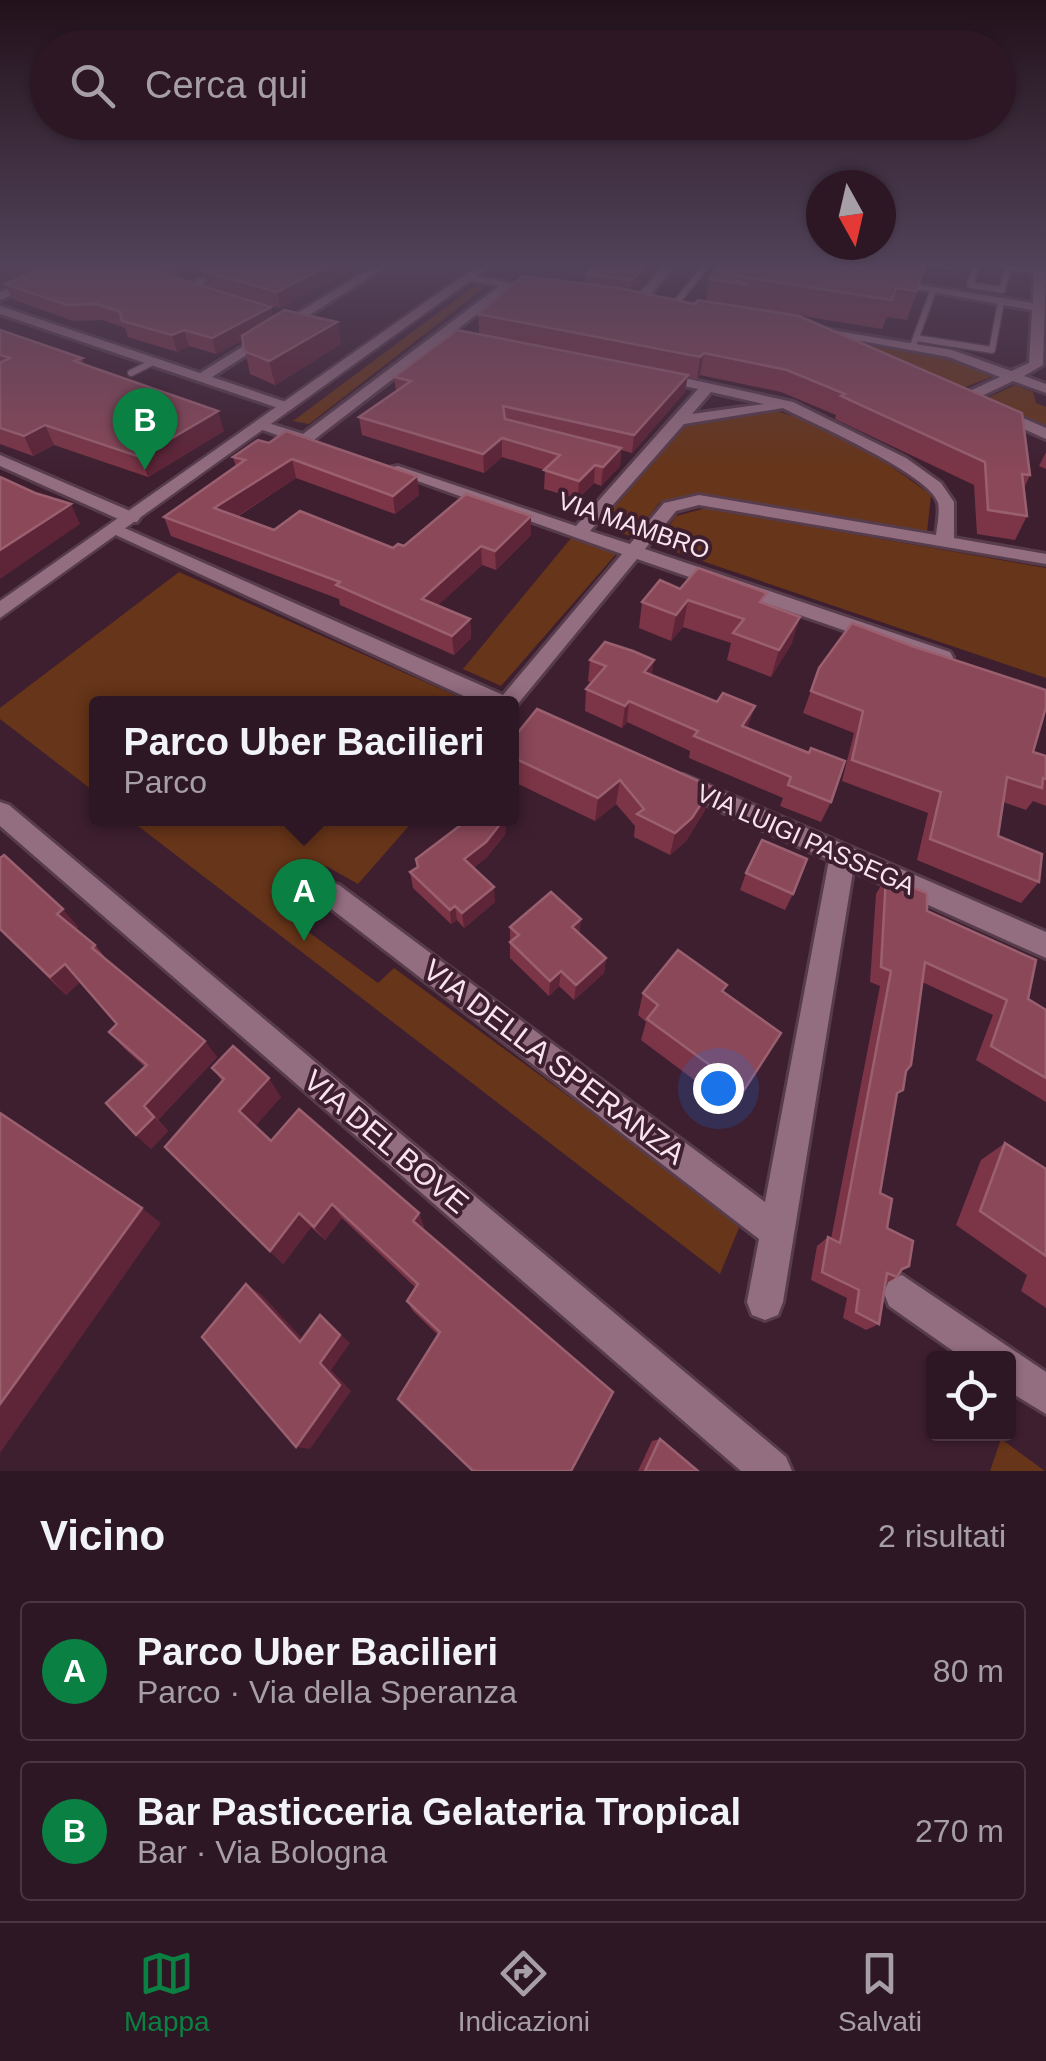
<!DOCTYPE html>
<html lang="it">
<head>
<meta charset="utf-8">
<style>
  :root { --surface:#2e1724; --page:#3a2431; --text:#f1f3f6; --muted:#a79fa6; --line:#493641; --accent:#0b8043 }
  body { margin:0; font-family:Helvetica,sans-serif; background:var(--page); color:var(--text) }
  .controls { position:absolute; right:30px; bottom:30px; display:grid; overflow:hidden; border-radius:10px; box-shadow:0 2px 8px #0004 }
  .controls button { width:90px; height:90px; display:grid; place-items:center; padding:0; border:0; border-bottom:2px solid var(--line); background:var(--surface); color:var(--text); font:50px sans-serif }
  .compass { position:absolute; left:806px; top:170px; width:90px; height:90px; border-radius:50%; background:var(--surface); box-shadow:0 2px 8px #0004; rotate:172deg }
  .you { position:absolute; left:718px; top:1088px; width:35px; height:35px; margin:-25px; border:8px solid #fff; border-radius:50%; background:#1a73e8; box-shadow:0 0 0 15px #1a73e833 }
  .badge { display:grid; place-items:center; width:65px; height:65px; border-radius:50%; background:var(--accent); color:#fff; font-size:32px; font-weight:700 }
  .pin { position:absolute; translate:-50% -82px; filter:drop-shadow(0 2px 5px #0008) }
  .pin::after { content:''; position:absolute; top:52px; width:35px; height:30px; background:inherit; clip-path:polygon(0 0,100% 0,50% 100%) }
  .popup { position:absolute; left:89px; top:696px; width:430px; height:130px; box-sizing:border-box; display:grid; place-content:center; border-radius:10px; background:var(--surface); filter:drop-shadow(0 2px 8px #0005); font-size:32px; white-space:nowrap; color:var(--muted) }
  .popup b { font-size:38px; color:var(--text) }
  .popup::after { content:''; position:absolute; left:50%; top:100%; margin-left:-20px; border:20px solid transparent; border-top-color:var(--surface) }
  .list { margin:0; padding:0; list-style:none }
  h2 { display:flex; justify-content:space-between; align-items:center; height:130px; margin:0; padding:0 40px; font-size:42px }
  h2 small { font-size:32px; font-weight:400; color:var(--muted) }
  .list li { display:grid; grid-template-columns:65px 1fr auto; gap:30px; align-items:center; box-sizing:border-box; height:140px; margin:0 20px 20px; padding:0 20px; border:2px solid var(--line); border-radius:10px }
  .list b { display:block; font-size:38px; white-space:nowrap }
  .list p { margin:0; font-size:32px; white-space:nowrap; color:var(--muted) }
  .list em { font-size:32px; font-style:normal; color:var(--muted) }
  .icon { flex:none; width:55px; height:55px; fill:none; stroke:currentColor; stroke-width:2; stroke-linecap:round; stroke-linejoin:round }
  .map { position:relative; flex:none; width:1046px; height:1471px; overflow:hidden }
  .search { position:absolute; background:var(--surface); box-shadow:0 2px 8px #0004; left:30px; right:30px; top:30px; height:110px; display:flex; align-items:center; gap:25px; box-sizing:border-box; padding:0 35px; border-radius:55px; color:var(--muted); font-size:38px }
  .sheet { height:450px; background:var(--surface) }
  nav { display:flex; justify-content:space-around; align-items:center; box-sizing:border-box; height:140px; border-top:2px solid var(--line); background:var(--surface); font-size:28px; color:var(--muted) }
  nav a { display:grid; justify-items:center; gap:5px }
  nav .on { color:var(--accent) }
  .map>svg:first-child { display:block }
  .green { fill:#673519 }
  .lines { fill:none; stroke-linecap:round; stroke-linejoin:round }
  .service-casing { stroke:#573c4b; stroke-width:9 }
  .minor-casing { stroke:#573c4b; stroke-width:6 }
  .tertiary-casing { stroke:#573c4b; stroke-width:5 }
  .service { stroke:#936d80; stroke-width:6 }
  .minor { fill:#936d80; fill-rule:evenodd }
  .tertiary { fill:#936d80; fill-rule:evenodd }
  .wall { fill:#7c3547 }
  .shaded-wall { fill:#5e2437 }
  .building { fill:#8a4859; stroke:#9b6070; stroke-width:2.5 }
  .labels { text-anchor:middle; stroke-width:8; stroke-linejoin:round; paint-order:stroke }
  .street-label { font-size:25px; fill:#f9e3ed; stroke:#3e1f30 }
  .near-street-label { font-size:30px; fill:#f9e3ed; stroke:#3e1f30 }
</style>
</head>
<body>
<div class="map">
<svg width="1046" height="1471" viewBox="0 0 1046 1471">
  <rect width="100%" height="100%" fill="#3e1f30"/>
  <!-- green -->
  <g class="green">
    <polygon points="474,286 485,287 309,424 293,421"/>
    <polygon points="853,343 947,358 994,376 960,389"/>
    <polygon points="1015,385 1033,392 1036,403 1046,407 1046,428 983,400"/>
    <path d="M 776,411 C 831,425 886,461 931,495 L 927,532 L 699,494 L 660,502 L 633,537 L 598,525 L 686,423 Z"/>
    <polygon points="706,508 1046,568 1046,678 655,545 676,516"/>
    <polygon points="572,537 617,553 501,686 463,669"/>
    <polygon points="179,572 472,703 96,704 96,793 0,719 0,708"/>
    <polygon points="129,819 415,819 358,884 326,866 284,914 378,983 394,968 741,1223 720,1274"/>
    <polygon points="1001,1439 1045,1471 990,1471"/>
  </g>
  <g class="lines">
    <defs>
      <g id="service">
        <polyline points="976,266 970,285 1002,290 1009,266"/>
        <polyline points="1007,266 1039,271"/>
        <polyline points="679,299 706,266"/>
        <polyline points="916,338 992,350 1001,302"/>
        <polyline points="914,343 933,291"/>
        <polyline points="131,373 153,362"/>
      </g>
      <g id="minor">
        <polygon points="67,266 83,266 0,300 0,292"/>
        <polygon points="227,266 242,266 189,290 179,288"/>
        <polygon points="374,266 387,266 212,377 292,404 294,407 287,411 0,314 0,306 200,373"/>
        <polygon points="664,266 675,266 640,307 632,307 632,301"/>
        <polygon points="1034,266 1046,266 1043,365 1024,376 1046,384 1046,393 1013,381 971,401 961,401 961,395 1000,377 949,357 812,332 818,328 952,350 1011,371 1029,363 1032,310 882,283 888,280 1033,303"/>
        <polygon points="469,275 545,289 539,292 511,288 315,439 314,444 300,443 257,428 257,422 262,421 303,434 499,286 465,280"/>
        <path d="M 657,372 L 793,402 L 906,458 L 941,483 L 954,502 L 954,538 L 1046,554 L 1046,564 L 699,505 L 676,511 L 645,549 L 950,652 L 953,657 L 950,662 L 936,662 L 637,559 L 512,711 L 512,704 L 481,704 L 105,530 L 108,526 L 120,526 L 503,695 L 622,554 L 384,469 L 398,466 L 576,526 L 698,389 L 652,379 L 652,373 ZM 711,392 L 764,404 L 692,414 ZM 783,408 C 812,423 931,475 938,503 C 940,512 937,526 936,535 L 699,495 L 664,503 L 630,544 L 590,531 L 684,424 Z"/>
        <polygon points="990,408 1000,408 1046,428 1046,439 990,414"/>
        <polygon points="0,455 137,514 140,518 137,522 125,522 0,466"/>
        <polygon points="684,775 1046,932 1046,958 853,871 783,1302 778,1315 765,1320 752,1315 747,1302 759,1239 321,901 317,893 321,885 330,882 339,885 765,1202 829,860 676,791 672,784 676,777"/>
        <polygon points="0,802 9,805 786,1457 792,1471 741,1471 0,826"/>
        <polygon points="902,1275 1046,1372 1046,1414 1008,1391 1008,1358 963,1358 889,1306 884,1293 889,1280"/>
      </g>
      <polygon id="tertiary" points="477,266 491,266 0,618 0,601"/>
    </defs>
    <!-- service casing -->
    <use href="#service" class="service-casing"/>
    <!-- minor casing -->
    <use href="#minor" class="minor-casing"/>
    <!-- tertiary casing -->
    <use href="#tertiary" class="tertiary-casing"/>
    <!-- service -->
    <use href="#service" class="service"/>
    <!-- minor -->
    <use href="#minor" class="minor"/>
    <!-- tertiary -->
    <use href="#tertiary" class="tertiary"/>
  </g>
  <!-- wall -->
  <g class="wall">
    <polygon points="0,266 361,266 280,308 207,286 203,273 182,279 271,307 273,317 337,322 341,344 275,385 250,374 243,340 216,354 189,346 177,352 128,337 125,328 103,320 73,321 12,299 6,286 0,288"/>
    <polygon points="594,266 659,266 634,292 695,304 706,302 709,279 719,266 926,266 907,320 887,317 882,329 743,306 743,307 1030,475 1024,488 1027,516 1015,540 977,534 974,485 835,419 836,415 781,392 700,375 697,379 687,377 685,392 632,453 621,450 620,466 601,486 594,483 578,499 544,489 545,470 502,457 484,473 362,435 359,417 396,391 394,377 479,334 478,314 585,284 585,274"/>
    <polygon points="926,266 952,266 950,270"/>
    <polygon points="0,330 82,358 84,365 224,431 148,477 54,445 33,456 0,444"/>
    <polygon points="258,440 419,495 395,514 296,478 237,517 274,530 393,548 531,535 496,570 482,565 438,605 470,619 471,638 454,655 340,605 339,599 171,536 164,517 236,467 233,457"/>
    <polygon points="1046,452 1046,469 1039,466"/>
    <polygon points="680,589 764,604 792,643 771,677 727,660 731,643 683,627 671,641 639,628 642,602"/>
    <polygon points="590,660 652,675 748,728 831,802 821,822 780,806 783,798 689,758 690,751 627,722 622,728 585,711 586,689 592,683 588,681"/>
    <polygon points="819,668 1046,756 1046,806 1033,801 1026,810 1003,802 998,836 1039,882 1021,903 917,860 928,813 842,781 854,733 803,713"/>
    <polygon points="512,740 705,810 686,841 670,855 634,837 635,826 616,804 595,821 512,781"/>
    <polygon points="506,833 487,857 473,868 495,902 464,928 457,920 451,924 413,888 410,872"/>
    <polygon points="0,858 78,927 76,929 95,945 108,961 217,1057 158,1120 168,1131 151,1149 136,1135 145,1067 124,1048 109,1032 117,1024 80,982 66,995 0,930"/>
    <polygon points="746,873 793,894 785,910 740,890"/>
    <polygon points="886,877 1028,999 1046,1010 1046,1102 976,1060 993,1015 922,982 906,1071 896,1097 880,1193 887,1228 901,1271 897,1277 885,1284 879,1324 866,1330 843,1318 847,1298 811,1280 817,1246 828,1237 831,1239 880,986 870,982 876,894"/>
    <polygon points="581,919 579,934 606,958 604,973 574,1000 559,986 549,996 510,958 510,927"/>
    <polygon points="643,993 724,993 769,1054 733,1109 641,1040 646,1022 638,1015"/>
    <polygon points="212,1068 281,1097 255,1126 271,1141 419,1213 424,1227 422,1230 613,1392 438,1335 413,1311 407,1301 416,1288 342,1218 325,1240 311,1227 283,1264 270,1251 222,1081"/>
    <polygon points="1005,1143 1046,1169 1046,1308 1021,1291 1027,1275 956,1225 981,1160"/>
    <polygon points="660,1439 698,1471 638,1471 652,1441"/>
  </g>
  <!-- shaded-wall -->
  <g class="shaded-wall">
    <polygon points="10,266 56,266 5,284 6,286 0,288 0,270"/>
    <polygon points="178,266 228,266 203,271 203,273 182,279"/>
    <polygon points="327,266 361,266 280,308 277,292"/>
    <polygon points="646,266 659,266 630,296 632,280"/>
    <polygon points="271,307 274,323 216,354 212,338"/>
    <polygon points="337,322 341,344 275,385 269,361"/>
    <polygon points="184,330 189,346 177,352 172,335"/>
    <polygon points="704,353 700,375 697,379 700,357"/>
    <polygon points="688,375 685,392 632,453 634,435"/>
    <polygon points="218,411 224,431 148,477 140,457"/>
    <polygon points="45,425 54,445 33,456 24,436"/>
    <polygon points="502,438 502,457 484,473 483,454"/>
    <polygon points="621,448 620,466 601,486 603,467"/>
    <polygon points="292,459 296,478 220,527 214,508"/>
    <polygon points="595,465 594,483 578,499 579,481"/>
    <polygon points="417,476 419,495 395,514 393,496"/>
    <polygon points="71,504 80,524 0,579 0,550"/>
    <polygon points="531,516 531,535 496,570 495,551"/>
    <polygon points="481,546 482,565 424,618 422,599"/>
    <polygon points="688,600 683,627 671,641 676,615"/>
    <polygon points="800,617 792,643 771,677 779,650"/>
    <polygon points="470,619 471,638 454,655 452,636"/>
    <polygon points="654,660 651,681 644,672"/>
    <polygon points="629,701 627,722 622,728 625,706"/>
    <polygon points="755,706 748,727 736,747 742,726"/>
    <polygon points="620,780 616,804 595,821 598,798"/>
    <polygon points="712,787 705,810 686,841 670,855 675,833"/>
    <polygon points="505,818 506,833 487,857 465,874 464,859"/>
    <polygon points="494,887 495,902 464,928 462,913"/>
    <polygon points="455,906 457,920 451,924 450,910"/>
    <polygon points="63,909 78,927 72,932 57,914"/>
    <polygon points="581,919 579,935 572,927"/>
    <polygon points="606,958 604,973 574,1000 576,985"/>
    <polygon points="65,964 80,982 66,995 50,977"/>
    <polygon points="561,971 559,986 549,996 550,981"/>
    <polygon points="781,1033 769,1054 733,1109 744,1090"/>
    <polygon points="205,1041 217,1057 158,1120 144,1106"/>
    <polygon points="269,1078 281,1097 253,1129 239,1111"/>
    <polygon points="154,1117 168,1131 151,1149 136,1135"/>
    <polygon points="332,1204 342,1218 325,1240 314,1227"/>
    <polygon points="142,1208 161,1223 0,1453 0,1404"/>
    <polygon points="299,1213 311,1227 283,1264 270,1251"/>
    <polygon points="419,1213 424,1227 419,1235 413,1221"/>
    <polygon points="246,1284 261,1294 313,1350 300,1342"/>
    <polygon points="320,1315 350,1343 331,1370 351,1391 310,1449 296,1447 320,1363"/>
  </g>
  <!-- building -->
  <g class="building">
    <polygon points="49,266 137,266 271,307 212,338 184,330 172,335 122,321 120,312 97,304 67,305 5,284"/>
    <polygon points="213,266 327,266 277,292 203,271"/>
    <polygon points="594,266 646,266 632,280 585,274"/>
    <polygon points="719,266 925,266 916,291 896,288 892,300 737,276 736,280 748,285 709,279"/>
    <polygon points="523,276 618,288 695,304 698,300 799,316 1022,413 1030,475 1022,474 1027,516 988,510 985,462 841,396 845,394 787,370 704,353 700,357 478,314"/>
    <polygon points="284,310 337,322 269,361 244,351 242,336"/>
    <polygon points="0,330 82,358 74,361 218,411 140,457 45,425 24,436 0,428 0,363 10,358 0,355"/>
    <polygon points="457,330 688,375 634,435 503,406 505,419 621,448 603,467 595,465 579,481 544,470 560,455 502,438 483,454 359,417 411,381 394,377"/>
    <polygon points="286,431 417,476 393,496 292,459 214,508 274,530 300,511 393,548 398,544 404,546 466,494 531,516 495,551 481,546 422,599 470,619 452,636 336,585 340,582 164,517 245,460 233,457 258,440 269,443"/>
    <polygon points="0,477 35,493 71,504 0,550"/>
    <polygon points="698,568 767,593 760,602 800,617 779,650 733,633 744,619 688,600 676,615 642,602 660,580 680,589"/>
    <polygon points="852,623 912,646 1046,690 1046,707 1033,752 1046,756 1046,779 1043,778 1042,788 1007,777 998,836 1042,854 1039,882 930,839 941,792 852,760 863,711 811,691 819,668"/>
    <polygon points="605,642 633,651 654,660 644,672 717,702 723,693 755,706 742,726 809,753 811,748 845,761 831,802 788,785 791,777 694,736 698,731 629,701 625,706 586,689 606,666 590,660"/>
    <polygon points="537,709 712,787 692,818 675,833 637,814 644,809 620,780 598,798 512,757 512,740"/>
    <polygon points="470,818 505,818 486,842 464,859 494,887 462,913 455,906 450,910 410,872 418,867 416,859"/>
    <polygon points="762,840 807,859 793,894 746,873"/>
    <polygon points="4,855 63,909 57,914 95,945 92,948 205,1041 144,1106 154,1117 136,1135 106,1103 147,1065 109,1032 117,1024 65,964 50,977 0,929 0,858"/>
    <polygon points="886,877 927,893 927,911 1036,960 1028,999 1046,1010 1046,1078 991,1046 1007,1000 925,962 911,1065 906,1071 903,1090 897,1093 880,1193 892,1199 887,1228 913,1241 909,1266 902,1269 897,1277 887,1273 879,1324 856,1312 859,1290 822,1272 828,1237 840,1243 891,971 881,967"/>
    <polygon points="551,892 581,919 572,927 606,958 576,985 561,971 550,981 510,942 519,935 510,927"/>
    <polygon points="678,950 727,985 722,991 781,1033 744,1090 647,1019 658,1005 643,993"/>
    <polygon points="233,1046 269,1078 239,1111 271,1141 299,1109 419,1213 413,1221 613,1392 571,1471 473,1471 398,1399 440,1332 407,1301 418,1284 332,1204 314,1227 299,1213 270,1251 165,1147 224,1079 212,1068"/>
    <polygon points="0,1113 142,1208 0,1404"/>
    <polygon points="1005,1143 1046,1169 1046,1256 980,1211"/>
    <polygon points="246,1284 300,1342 320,1315 340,1335 320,1363 340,1385 296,1447 202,1337"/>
    <polygon points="660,1439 698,1471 645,1471"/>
  </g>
  <!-- sky -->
  <linearGradient id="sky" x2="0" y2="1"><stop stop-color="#22111a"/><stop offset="0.56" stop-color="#524259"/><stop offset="1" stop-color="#524259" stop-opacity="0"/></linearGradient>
  <rect width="1046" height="472" fill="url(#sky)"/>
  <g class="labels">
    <!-- street labels -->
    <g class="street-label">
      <text transform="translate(634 525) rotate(19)" y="9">VIA MAMBRO</text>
      <text transform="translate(806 839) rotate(24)" y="9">VIA LUIGI PASSEGA</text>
    </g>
    <!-- near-street labels -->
    <g class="near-street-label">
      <text transform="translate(554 1062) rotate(37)" y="10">VIA DELLA SPERANZA</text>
      <text transform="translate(386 1142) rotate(40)" y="10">VIA DEL BOVE</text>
    </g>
  </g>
</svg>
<div class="controls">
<button><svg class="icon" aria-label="locate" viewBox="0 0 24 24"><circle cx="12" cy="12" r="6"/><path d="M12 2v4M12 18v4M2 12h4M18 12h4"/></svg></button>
</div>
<svg class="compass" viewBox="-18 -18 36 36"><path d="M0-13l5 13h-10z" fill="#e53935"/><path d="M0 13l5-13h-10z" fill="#a79fa6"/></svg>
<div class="you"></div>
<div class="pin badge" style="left:304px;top:941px">A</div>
<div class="popup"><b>Parco Uber Bacilieri</b>Parco</div>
<div class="pin badge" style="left:145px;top:470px">B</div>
<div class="search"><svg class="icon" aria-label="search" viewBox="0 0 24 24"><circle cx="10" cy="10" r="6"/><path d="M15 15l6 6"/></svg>Cerca qui</div>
</div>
<section class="sheet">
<h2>Vicino<small>2 risultati</small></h2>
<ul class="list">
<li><span class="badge">A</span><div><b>Parco Uber Bacilieri</b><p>Parco · Via della Speranza</p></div><em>80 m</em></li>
<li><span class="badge">B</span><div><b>Bar Pasticceria Gelateria Tropical</b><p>Bar · Via Bologna</p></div><em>270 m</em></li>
</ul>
</section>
<nav>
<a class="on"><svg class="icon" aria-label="map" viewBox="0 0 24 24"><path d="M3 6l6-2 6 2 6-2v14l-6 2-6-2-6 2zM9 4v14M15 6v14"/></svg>Mappa</a>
<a><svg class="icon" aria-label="directions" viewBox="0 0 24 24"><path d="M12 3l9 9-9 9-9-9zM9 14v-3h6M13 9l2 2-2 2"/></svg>Indicazioni</a>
<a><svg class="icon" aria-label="saved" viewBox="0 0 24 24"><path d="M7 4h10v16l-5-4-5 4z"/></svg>Salvati</a>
</nav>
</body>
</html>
